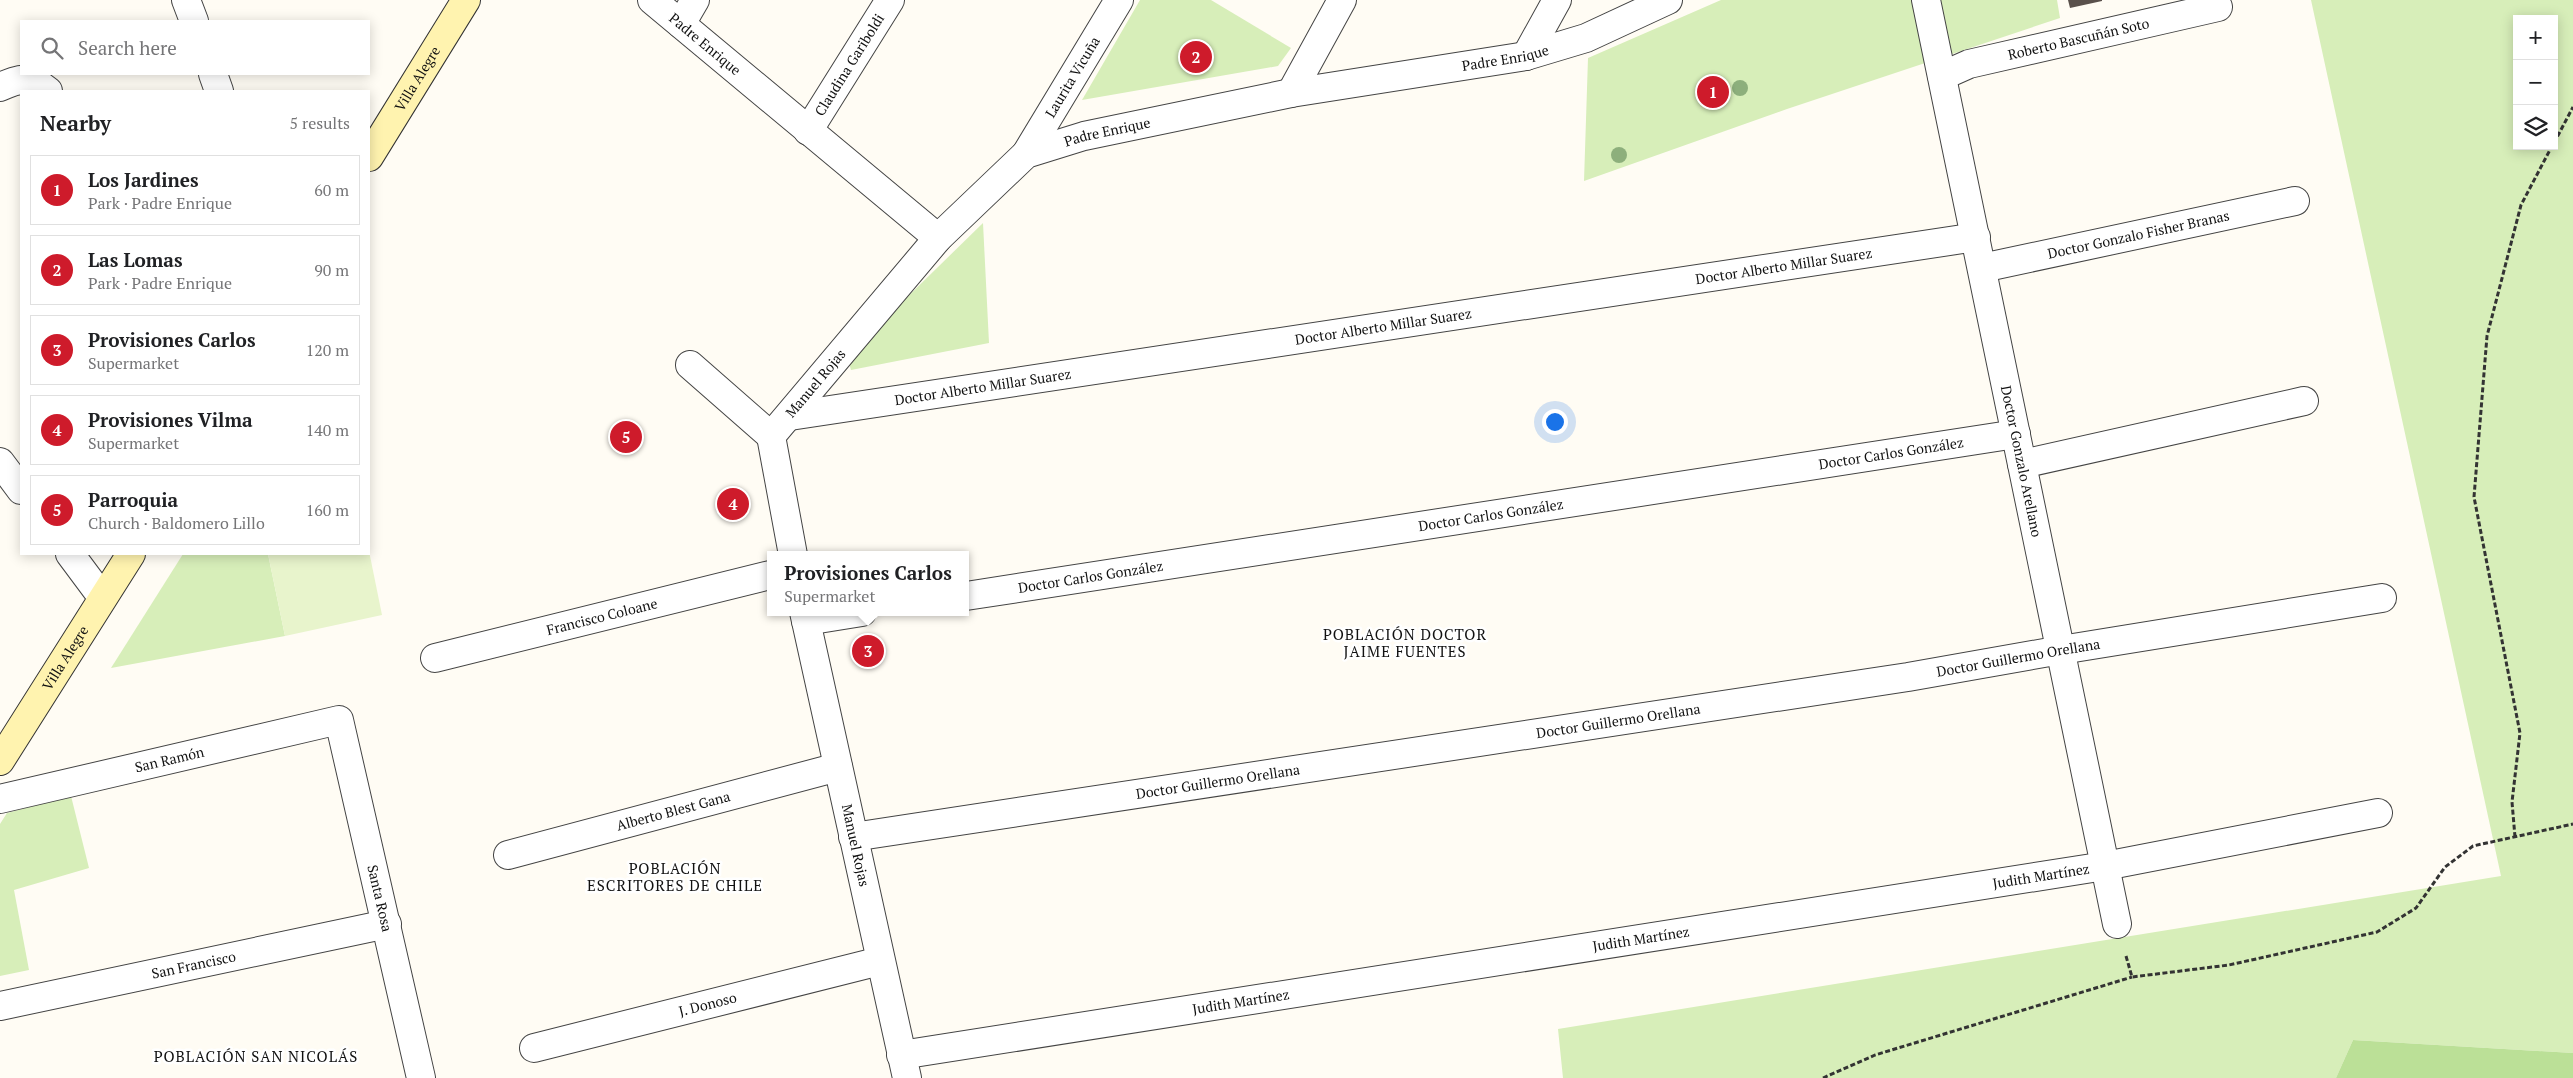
<!DOCTYPE html>
<html lang="en">
<head>
<meta charset="utf-8">
<style>
  :root { --surface:#fff; --page:#f2f2f2; --text:#202124; --muted:#757577; --line:#e0e0e0; --accent:#ce1b2b }
  body { margin:0; font-family:"PT Serif",serif; background:var(--page); color:var(--text) }
  .controls { position:absolute; right:15px; top:15px; display:grid; overflow:hidden; border-radius:0px; box-shadow:0 2px 12px #0003 }
  .controls button { width:45px; height:45px; display:grid; place-items:center; padding:0; border:0; border-bottom:1px solid var(--line); background:var(--surface); color:var(--text); font:25px sans-serif }
  .you { position:absolute; left:1554px; top:421px; width:18px; height:18px; margin:-12px; border:4px solid #fff; border-radius:50%; background:#1a73e8; box-shadow:0 0 0 8px #1a73e833 }
  .badge { display:grid; place-items:center; width:32px; height:32px; border-radius:50%; background:var(--accent); color:#fff; font-size:16px; font-weight:700 }
  .pin { position:absolute; translate:-50% -50%; border:2px solid #fff; box-shadow:0 1px 5px #0006 }
  .popup { position:absolute; left:767px; top:551px; width:202px; height:65px; box-sizing:border-box; display:grid; place-content:center; border-radius:0px; background:var(--surface); filter:drop-shadow(0 1px 4px #0005); font-size:16px; white-space:nowrap; color:var(--muted) }
  .popup b { font-size:19px; color:var(--text) }
  .popup::after { content:''; position:absolute; left:50%; top:100%; margin-left:-10px; border:10px solid transparent; border-top-color:var(--surface) }
  .list { margin:0; padding:0; list-style:none }
  h2 { display:flex; justify-content:space-between; align-items:center; height:65px; margin:0; padding:0 20px; font-size:21px }
  h2 small { font-size:16px; font-weight:400; color:var(--muted) }
  .list li { display:grid; grid-template-columns:32px 1fr auto; gap:15px; align-items:center; box-sizing:border-box; height:70px; margin:0 10px 10px; padding:0 10px; border:1px solid var(--line); border-radius:0px }
  .list b { display:block; font-size:19px; white-space:nowrap }
  .list p { margin:0; font-size:16px; white-space:nowrap; color:var(--muted) }
  .list em { font-size:16px; font-style:normal; color:var(--muted) }
  .icon { flex:none; width:28px; height:28px; fill:none; stroke:currentColor; stroke-width:2; stroke-linecap:round; stroke-linejoin:round }
  .map { position:relative; flex:none; width:2573px; height:1078px; overflow:hidden }
  .search { position:absolute; background:var(--surface); box-shadow:0 2px 12px #0003; left:20px; top:20px; width:350px; height:55px; display:flex; align-items:center; gap:12px; box-sizing:border-box; padding:0 18px; border-radius:0px; color:var(--muted); font-size:19px }
  .panel { position:absolute; background:var(--surface); box-shadow:0 2px 12px #0003; left:20px; top:90px; width:350px; height:465px; border-radius:0px }
  .map>svg:first-child { display:block }
  .green { fill:#d7eeb9; fill-rule:evenodd }
  .forest { fill:#bbe097 }
  .pitch { fill:#e8f4cc }
  .building { fill:#5a514c }
  .lines { fill:none; stroke-linecap:round; stroke-linejoin:round }
  .street-casing { stroke:#444; stroke-width:30 }
  .secondary-casing { stroke:#333; stroke-width:30 }
  .path { stroke:#333; stroke-width:3; stroke-dasharray:5 2.5; stroke-linecap:butt }
  .street { stroke:#fff; stroke-width:28 }
  .secondary { stroke:#fff3af; stroke-width:28 }
  .tree { fill:#8daf7c }
  .labels { text-anchor:middle; stroke-width:5; stroke-linejoin:round; paint-order:stroke }
  .street-label { font-size:14px; fill:#111; stroke:#fff }
  .neighbourhood-label { font-size:15px; letter-spacing:1px; fill:#111; stroke:#fff }
</style>
</head>
<body>
<div class="map">
<svg width="2573" height="1078" viewBox="0 0 2573 1078">
  <rect width="100%" height="100%" fill="#fffcf4"/>
  <!-- green -->
  <g class="green">
    <polygon points="1140,0 1211,0 1291,48 1278,66 1082,100"/>
    <polygon points="1721,0 2057,0 2060,18 1787,109 1584,181 1588,58"/>
    <path d="M 2311,0 L 2573,0 L 2573,1053 L 2353,1040 L 2336,1078 L 1563,1078 L 1558,1029 L 2501,876 ZM 2517,19 L 2554,19 L 2554,146 L 2517,146 Z"/>
    <polygon points="983,223 989,343 851,370 847,356"/>
    <polygon points="183,554 268,554 285,636 111,668"/>
    <polygon points="71,796 89,868 14,890 29,970 0,976 0,824 7,813"/>
  </g>
  <!-- forest -->
  <polygon class="forest" points="2353,1040 2573,1053 2573,1078 2336,1078"/>
  <!-- pitch -->
  <polygon class="pitch" points="369,551 382,615 285,636 268,554 369,554"/>
  <!-- building -->
  <polygon class="building" points="2068,0 2102,0 2102,1 2070,8"/>
  <g class="lines">
    <defs>
      <g id="street">
        <polyline points="186,0 194,21"/>
        <path id="s1" d="M 652,0 L 938,238"/>
        <path id="s2" d="M 1926,0 L 2117,924"/>
        <polyline points="681,24 695,0"/>
        <polyline points="1526,56 1557,0"/>
        <polyline points="213,74 219,91"/>
        <path id="s3" d="M 1942,76 L 1969,64 L 2218,7"/>
        <path d="M 0,87 C 21,78 30,75 48,91"/>
        <polyline points="1291,93 1342,0"/>
        <path id="s4" d="M 808,131 L 890,0"/>
        <path id="s5" d="M 1026,154 L 1119,0"/>
        <path id="s6" d="M 1982,268 L 2295,201"/>
        <polyline points="690,365 771,436"/>
        <path id="s7" d="M 790,416 L 1976,237"/>
        <polyline points="0,462 21,490"/>
        <polyline points="2022,464 2304,401"/>
        <polyline points="70,554 102,597"/>
        <path id="s8" d="M 793,555 L 771,436 L 938,238 L 1026,154 L 1084,136 L 1291,93 L 1526,56 L 1586,38 L 1668,0"/>
        <path id="s9" d="M 966,596 L 2016,434"/>
        <path id="s10" d="M 804,612 L 907,1078"/>
        <polyline points="806,621 862,612"/>
        <path id="s11" d="M 435,658 L 770,575"/>
        <path id="s12" d="M 0,799 L 339,720 L 421,1078"/>
        <path id="s13" d="M 853,837 L 1908,677 L 2061,650 L 2382,598"/>
        <path id="s14" d="M 508,855 L 838,767"/>
        <path id="s15" d="M 0,1006 L 387,924"/>
        <path id="s16" d="M 534,1048 L 880,961"/>
        <path id="s17" d="M 901,1055 L 2105,866 L 2378,813"/>
      </g>
      <g id="secondary">
        <path id="s18" d="M 369,157 L 466,0"/>
        <path id="s19" d="M 0,761 L 131,554"/>
      </g>
    </defs>
    <!-- street casing -->
    <use href="#street" class="street-casing"/>
    <!-- secondary casing -->
    <use href="#secondary" class="secondary-casing"/>
    <!-- path -->
    <g class="path">
      <polyline points="2554,143 2573,107"/>
      <polyline points="2515,837 2512,802 2520,733 2474,497 2487,336 2521,205 2552,146"/>
      <polyline points="2126,956 2132,977 2229,965 2377,932 2416,908 2445,867 2473,846 2573,824"/>
      <polyline points="1823,1078 1875,1055 2132,977"/>
    </g>
    <!-- street -->
    <use href="#street" class="street"/>
    <!-- secondary -->
    <use href="#secondary" class="secondary"/>
  </g>
  <!-- trees -->
  <g class="tree">
    <circle cx="1740" cy="88" r="8"/>
    <circle cx="1619" cy="155" r="8"/>
  </g>
  <g class="labels">
    <!-- street labels -->
    <g class="street-label">
      <text dy="5" stroke="none"><textPath href="#s3" startOffset="142">Roberto Bascuñán Soto</textPath></text>
      <text dy="5" stroke="none"><textPath href="#s1" startOffset="69">Padre Enrique</textPath></text>
      <text dy="5" stroke="none"><textPath href="#s8" startOffset="991">Padre Enrique</textPath></text>
      <text dy="5" stroke="none"><textPath href="#s4" startOffset="78">Claudina Gariboldi</textPath></text>
      <text dy="5" stroke="none"><textPath href="#s5" startOffset="90">Laurita Vicuña</textPath></text>
      <text dy="5" stroke="none"><textPath href="#s18" startOffset="92">Villa Alegre</textPath></text>
      <text dy="5" stroke="none"><textPath href="#s8" startOffset="586">Padre Enrique</textPath></text>
      <text dy="5" stroke="none"><textPath href="#s6" startOffset="160">Doctor Gonzalo Fisher Branas</textPath></text>
      <text dy="5" stroke="none"><textPath href="#s7" startOffset="1005">Doctor Alberto Millar Suarez</textPath></text>
      <text dy="5" stroke="none"><textPath href="#s7" startOffset="600">Doctor Alberto Millar Suarez</textPath></text>
      <text dy="5" stroke="none"><textPath href="#s8" startOffset="190">Manuel Rojas</textPath></text>
      <text dy="5" stroke="none"><textPath href="#s7" startOffset="195">Doctor Alberto Millar Suarez</textPath></text>
      <text dy="5" stroke="none"><textPath href="#s9" startOffset="936">Doctor Carlos González</textPath></text>
      <text dy="5" stroke="none"><textPath href="#s2" startOffset="471">Doctor Gonzalo Arellano</textPath></text>
      <text dy="5" stroke="none"><textPath href="#s9" startOffset="531">Doctor Carlos González</textPath></text>
      <text dy="5" stroke="none"><textPath href="#s9" startOffset="126">Doctor Carlos González</textPath></text>
      <text dy="5" stroke="none"><textPath href="#s11" startOffset="172">Francisco Coloane</textPath></text>
      <text dy="5" stroke="none"><textPath href="#s19" startOffset="122">Villa Alegre</textPath></text>
      <text dy="5" stroke="none"><textPath href="#s13" startOffset="1179">Doctor Guillermo Orellana</textPath></text>
      <text dy="5" stroke="none"><textPath href="#s13" startOffset="774">Doctor Guillermo Orellana</textPath></text>
      <text dy="5" stroke="none"><textPath href="#s12" startOffset="174">San Ramón</textPath></text>
      <text dy="5" stroke="none"><textPath href="#s13" startOffset="369">Doctor Guillermo Orellana</textPath></text>
      <text dy="5" stroke="none"><textPath href="#s14" startOffset="171">Alberto Blest Gana</textPath></text>
      <text dy="5" stroke="none"><textPath href="#s10" startOffset="239">Manuel Rojas</textPath></text>
      <text dy="5" stroke="none"><textPath href="#s17" startOffset="1154">Judith Martínez</textPath></text>
      <text dy="5" stroke="none"><textPath href="#s12" startOffset="531">Santa Rosa</textPath></text>
      <text dy="5" stroke="none"><textPath href="#s17" startOffset="749">Judith Martínez</textPath></text>
      <text dy="5" stroke="none"><textPath href="#s15" startOffset="198">San Francisco</textPath></text>
      <text dy="5" stroke="none"><textPath href="#s17" startOffset="344">Judith Martínez</textPath></text>
      <text dy="5" stroke="none"><textPath href="#s16" startOffset="179">J. Donoso</textPath></text>
    </g>
    <!-- neighbourhood labels -->
    <g class="neighbourhood-label">
      <text x="1405" y="640">POBLACIÓN DOCTOR<tspan x="1405" dy="17">JAIME FUENTES</tspan></text>
      <text x="675" y="874">POBLACIÓN<tspan x="675" dy="17">ESCRITORES DE CHILE</tspan></text>
      <text x="256" y="1062">POBLACIÓN SAN NICOLÁS</text>
    </g>
  </g>
</svg>
<div class="controls">
<button>+</button>
<button>−</button>
<button><svg class="icon" aria-label="layers" viewBox="0 0 24 24"><path d="M12 4l9 5-9 5-9-5zM3 14l9 5 9-5"/></svg></button>
</div>
<div class="you"></div>
<div class="pin badge" style="left:1713px;top:92px">1</div>
<div class="pin badge" style="left:1196px;top:57px">2</div>
<div class="pin badge" style="left:868px;top:651px">3</div>
<div class="popup"><b>Provisiones Carlos</b>Supermarket</div>
<div class="pin badge" style="left:733px;top:504px">4</div>
<div class="pin badge" style="left:626px;top:437px">5</div>
<div class="search"><svg class="icon" aria-label="search" viewBox="0 0 24 24"><circle cx="10" cy="10" r="6"/><path d="M15 15l6 6"/></svg>Search here</div>
<section class="panel">
<h2>Nearby<small>5 results</small></h2>
<ul class="list">
<li><span class="badge">1</span><div><b>Los Jardines</b><p>Park · Padre Enrique</p></div><em>60 m</em></li>
<li><span class="badge">2</span><div><b>Las Lomas</b><p>Park · Padre Enrique</p></div><em>90 m</em></li>
<li><span class="badge">3</span><div><b>Provisiones Carlos</b><p>Supermarket</p></div><em>120 m</em></li>
<li><span class="badge">4</span><div><b>Provisiones Vilma</b><p>Supermarket</p></div><em>140 m</em></li>
<li><span class="badge">5</span><div><b>Parroquia</b><p>Church · Baldomero Lillo</p></div><em>160 m</em></li>
</ul>
</section>
</div>
</body>
</html>
